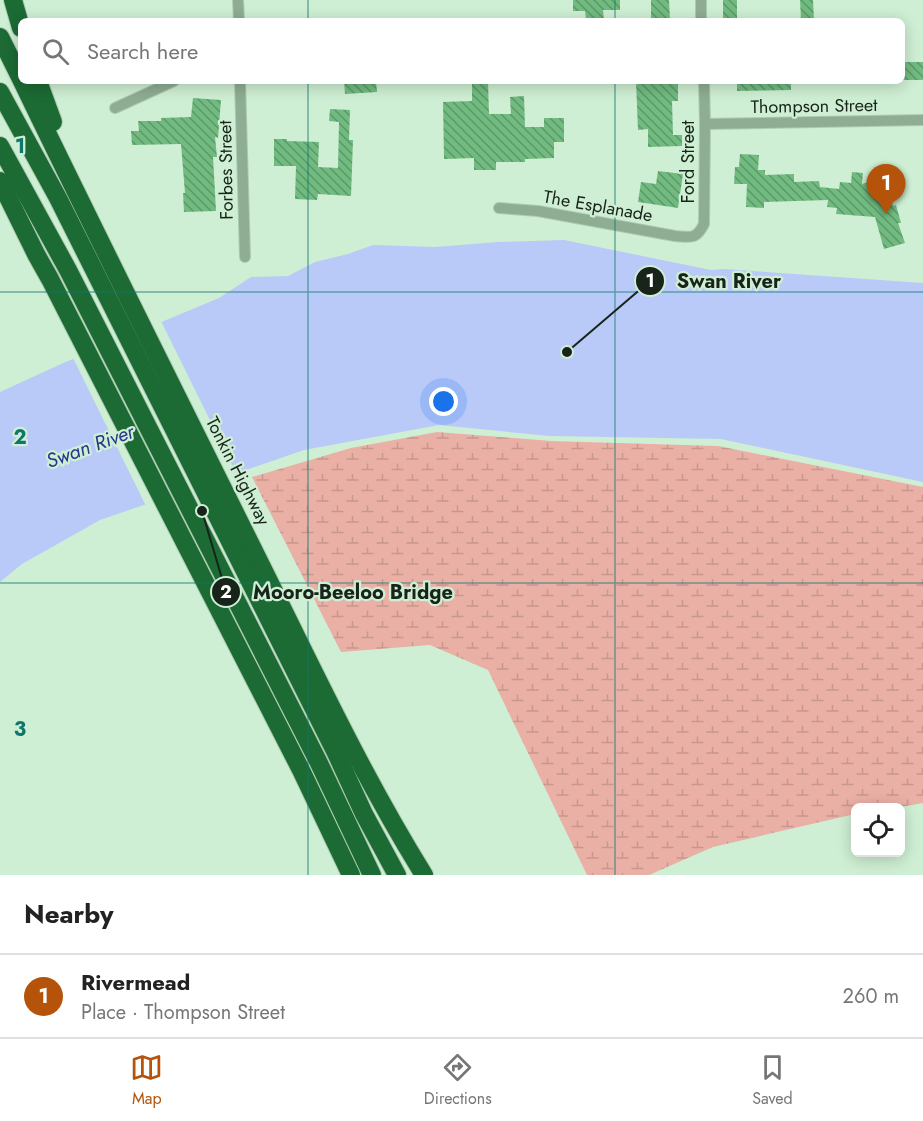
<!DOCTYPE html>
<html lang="en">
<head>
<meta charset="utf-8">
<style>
  :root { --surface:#fff; --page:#f2f2f2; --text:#222; --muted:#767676; --line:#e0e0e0; --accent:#b45309 }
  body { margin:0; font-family:Jost,sans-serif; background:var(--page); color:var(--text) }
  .controls { position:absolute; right:18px; bottom:18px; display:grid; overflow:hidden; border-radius:9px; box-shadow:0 3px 15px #0003 }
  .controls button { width:54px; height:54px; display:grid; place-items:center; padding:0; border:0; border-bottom:2px solid var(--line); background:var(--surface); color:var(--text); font:30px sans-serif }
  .you { position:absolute; left:444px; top:402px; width:21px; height:21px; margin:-15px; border:4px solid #fff; border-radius:50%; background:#1a73e8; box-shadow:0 0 0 9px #1a73e833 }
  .badge { display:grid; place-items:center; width:39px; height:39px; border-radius:50%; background:var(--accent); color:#fff; font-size:20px; font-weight:700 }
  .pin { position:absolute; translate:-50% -50px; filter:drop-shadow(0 2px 3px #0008) }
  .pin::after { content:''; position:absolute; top:32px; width:21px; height:18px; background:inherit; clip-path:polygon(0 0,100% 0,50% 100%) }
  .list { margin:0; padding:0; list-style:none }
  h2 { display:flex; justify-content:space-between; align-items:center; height:78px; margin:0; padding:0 24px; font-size:26px }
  h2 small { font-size:20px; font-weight:400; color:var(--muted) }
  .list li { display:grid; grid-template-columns:39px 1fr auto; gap:18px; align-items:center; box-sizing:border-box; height:84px; padding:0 24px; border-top:2px solid var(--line) }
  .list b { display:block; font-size:22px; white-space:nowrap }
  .list p { margin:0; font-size:20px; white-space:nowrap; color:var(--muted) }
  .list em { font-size:20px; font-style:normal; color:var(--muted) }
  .icon { flex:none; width:33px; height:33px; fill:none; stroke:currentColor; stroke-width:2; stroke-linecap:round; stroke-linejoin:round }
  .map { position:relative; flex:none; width:923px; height:875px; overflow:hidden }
  .search { position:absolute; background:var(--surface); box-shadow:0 3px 15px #0003; left:18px; right:18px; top:18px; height:66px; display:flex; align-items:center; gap:15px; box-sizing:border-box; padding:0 21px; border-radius:9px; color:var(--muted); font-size:22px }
  .sheet { height:162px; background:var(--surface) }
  nav { display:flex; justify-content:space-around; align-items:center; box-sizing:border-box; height:84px; border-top:2px solid var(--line); background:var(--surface); font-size:16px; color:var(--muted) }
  nav a { display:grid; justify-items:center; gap:3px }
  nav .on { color:var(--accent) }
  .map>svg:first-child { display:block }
  .wetland { fill:url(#wetland-marsh) }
  .water { fill:#b9caf9 }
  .pier { fill:#ceefd3 }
  .building { fill:url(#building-back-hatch) }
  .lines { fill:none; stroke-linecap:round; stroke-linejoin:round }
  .street-casing { stroke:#adcab2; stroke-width:12 }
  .highway-casing { stroke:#adcab2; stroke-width:20 }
  .street { stroke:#8ead93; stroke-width:10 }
  .highway { stroke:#1c6a34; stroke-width:18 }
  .grid { fill:none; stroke:#0f766e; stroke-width:1.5; stroke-opacity:0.55 }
  .labels { text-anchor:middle; stroke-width:4.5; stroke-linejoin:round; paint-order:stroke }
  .street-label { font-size:18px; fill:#18241a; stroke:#ceefd3 }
  .water-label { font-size:20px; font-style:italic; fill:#26378d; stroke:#ceefd3 }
  .grid-label { font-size:20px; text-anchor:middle; font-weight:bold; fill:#0f766e; stroke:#ceefd3; stroke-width:4.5; stroke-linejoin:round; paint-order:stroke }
  .leader { fill:none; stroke:#18241a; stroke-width:2 }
  .callout-dot { fill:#18241a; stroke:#ceefd3; stroke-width:2 }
  .mark-label { font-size:18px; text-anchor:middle; font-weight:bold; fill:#fff }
  .callout-label { font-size:20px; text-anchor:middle; font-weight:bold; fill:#18241a; stroke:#ceefd3; stroke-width:4.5; stroke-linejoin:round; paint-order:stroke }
</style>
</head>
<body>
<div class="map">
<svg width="923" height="875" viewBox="0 0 923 875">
  <defs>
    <pattern id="wetland-marsh" width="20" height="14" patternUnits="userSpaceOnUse" patternTransform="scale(1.5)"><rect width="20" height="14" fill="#eab0a6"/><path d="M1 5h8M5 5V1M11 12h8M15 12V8" fill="none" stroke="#c8978e"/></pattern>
    <pattern id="building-back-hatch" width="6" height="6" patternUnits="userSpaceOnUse" patternTransform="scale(1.5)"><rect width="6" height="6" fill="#71bb80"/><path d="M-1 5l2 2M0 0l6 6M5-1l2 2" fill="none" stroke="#5c9868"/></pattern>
  </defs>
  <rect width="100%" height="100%" fill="#ceefd3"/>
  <!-- wetland -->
  <polygon class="wetland" points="437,432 551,441 718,446 923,487 923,803 894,808 856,808 855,814 713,847 649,875 587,875 488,670 430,645 341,652 252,477 351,448"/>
  <!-- water -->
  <polygon class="water" points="564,240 711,270 724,269 923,283 923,482 721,439 549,436 439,425 304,450 100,520 22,564 0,582 0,392 61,364 219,298 251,277 288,276 315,262 348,254 373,245 435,247 498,242"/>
  <!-- pier -->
  <polygon class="pier" points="160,319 238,477 147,508 72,356"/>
  <!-- building -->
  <g class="building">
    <polygon points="573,0 620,0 620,10 603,10 604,19 586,19 585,11 573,11"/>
    <polygon points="651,0 669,0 670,21 651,21"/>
    <rect x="723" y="0" width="14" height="21"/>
    <polygon points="800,0 813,0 814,21 801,21"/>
    <rect x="902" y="62" width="21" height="18"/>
    <polygon points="344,81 376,81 377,92 345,94"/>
    <polygon points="472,81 488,81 489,114 511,114 510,97 524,96 525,127 544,127 544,118 564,118 564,142 554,142 554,158 525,159 525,162 496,162 496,170 474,170 474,158 444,159 443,102 472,101"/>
    <polygon points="636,81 678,81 678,101 672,101 673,135 682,135 682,146 648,147 648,129 638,130"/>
    <polygon points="737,81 791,81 791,90 737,91"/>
    <polygon points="193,98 221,100 218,138 215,137 217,157 213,157 216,211 184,212 183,193 185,193 181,144 132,145 131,131 139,131 138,121 161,121 161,118 191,117"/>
    <polygon points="330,109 350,110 349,140 353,140 351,196 318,194 317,200 295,199 296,166 274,166 274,139 287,139 287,141 319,142 318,167 338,168 339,122 329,121"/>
    <polygon points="740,154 759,155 758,170 765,170 765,175 794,174 794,182 819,181 820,187 839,189 840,182 851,183 852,172 863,173 862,184 884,177 893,206 896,205 901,223 898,223 905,243 884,249 875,217 836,214 837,208 827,207 828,200 764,202 764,208 746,207 747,184 734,184 735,167 739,167"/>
    <polygon points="658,171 683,174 678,208 638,202 641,182 656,184"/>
  </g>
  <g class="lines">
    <defs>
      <g id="street">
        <polyline points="238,0 239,21"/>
        <polyline points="701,0 701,21"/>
        <polyline points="240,81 245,257"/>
        <polyline points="115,108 174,81"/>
        <polyline points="705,124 923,120"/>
        <path d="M 499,208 L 538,211 L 675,236 C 691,237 696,240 704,224 L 705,124 L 704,81"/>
      </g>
      <g id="highway">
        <polyline points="13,0 21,28"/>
        <polyline points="0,37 21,79"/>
        <path d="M 22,81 C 98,239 177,396 255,553 C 309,661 360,772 424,875"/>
        <polyline points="38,81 53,122"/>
        <polyline points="0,92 58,198 336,753 364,814 397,875"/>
        <polyline points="0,146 68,270 318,761 372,875"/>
        <polyline points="0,181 36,254 50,279 301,770 351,875"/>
      </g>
    </defs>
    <!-- street casing -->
    <use href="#street" class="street-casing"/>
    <!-- highway casing -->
    <use href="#highway" class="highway-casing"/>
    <!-- street -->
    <use href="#street" class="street"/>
    <!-- highway -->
    <use href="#highway" class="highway"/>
  </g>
  <!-- grid -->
  <path class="grid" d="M 308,0 L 308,21M 615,0 L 615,21M 308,81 L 308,875M 615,81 L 615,875M 0,292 L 923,292M 0,583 L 923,583"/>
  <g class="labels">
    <!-- street labels -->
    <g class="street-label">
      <text transform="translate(814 106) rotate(-1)" y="6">Thompson Street</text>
      <text transform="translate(688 162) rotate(-90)" y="6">Ford Street</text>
      <text transform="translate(226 170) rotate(-91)" y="6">Forbes Street</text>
      <text transform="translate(598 206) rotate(10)" y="6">The Esplanade</text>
      <text transform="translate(238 471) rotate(63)" y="6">Tonkin Highway</text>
    </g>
    <!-- water labels -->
    <g class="water-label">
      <text transform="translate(90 446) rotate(-20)" y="7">Swan River</text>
    </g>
  </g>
  <g class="grid-label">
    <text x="20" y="153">1</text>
    <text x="20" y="444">2</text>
    <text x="20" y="736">3</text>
  </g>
  <!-- callouts -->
  <path class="leader" d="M567 352L650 281M202 511L226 592"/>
  <g class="callout-dot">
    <circle cx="567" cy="352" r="6"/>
    <circle cx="202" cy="511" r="6"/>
    <circle cx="650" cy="281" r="15"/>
    <circle cx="226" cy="592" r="15"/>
  </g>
  <g class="mark-label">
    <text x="650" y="287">1</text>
    <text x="226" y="598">2</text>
  </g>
  <g class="callout-label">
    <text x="729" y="288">Swan River</text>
    <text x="353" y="599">Mooro-Beeloo Bridge</text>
  </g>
</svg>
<div class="controls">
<button><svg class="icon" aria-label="locate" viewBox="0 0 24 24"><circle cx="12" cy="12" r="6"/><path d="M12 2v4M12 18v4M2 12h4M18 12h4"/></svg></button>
</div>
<div class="you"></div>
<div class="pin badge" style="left:886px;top:214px">1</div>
<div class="search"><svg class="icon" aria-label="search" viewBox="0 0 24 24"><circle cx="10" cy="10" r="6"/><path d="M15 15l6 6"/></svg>Search here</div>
</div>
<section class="sheet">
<h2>Nearby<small></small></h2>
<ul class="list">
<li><span class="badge">1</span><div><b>Rivermead</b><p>Place · Thompson Street</p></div><em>260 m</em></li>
</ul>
</section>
<nav>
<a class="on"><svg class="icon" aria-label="map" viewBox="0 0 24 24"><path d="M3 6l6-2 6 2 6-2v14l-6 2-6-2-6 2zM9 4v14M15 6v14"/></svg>Map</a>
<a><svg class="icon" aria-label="directions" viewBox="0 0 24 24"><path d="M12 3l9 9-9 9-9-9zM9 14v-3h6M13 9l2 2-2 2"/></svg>Directions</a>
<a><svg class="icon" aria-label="saved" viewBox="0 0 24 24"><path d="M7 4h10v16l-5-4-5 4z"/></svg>Saved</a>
</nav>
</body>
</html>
